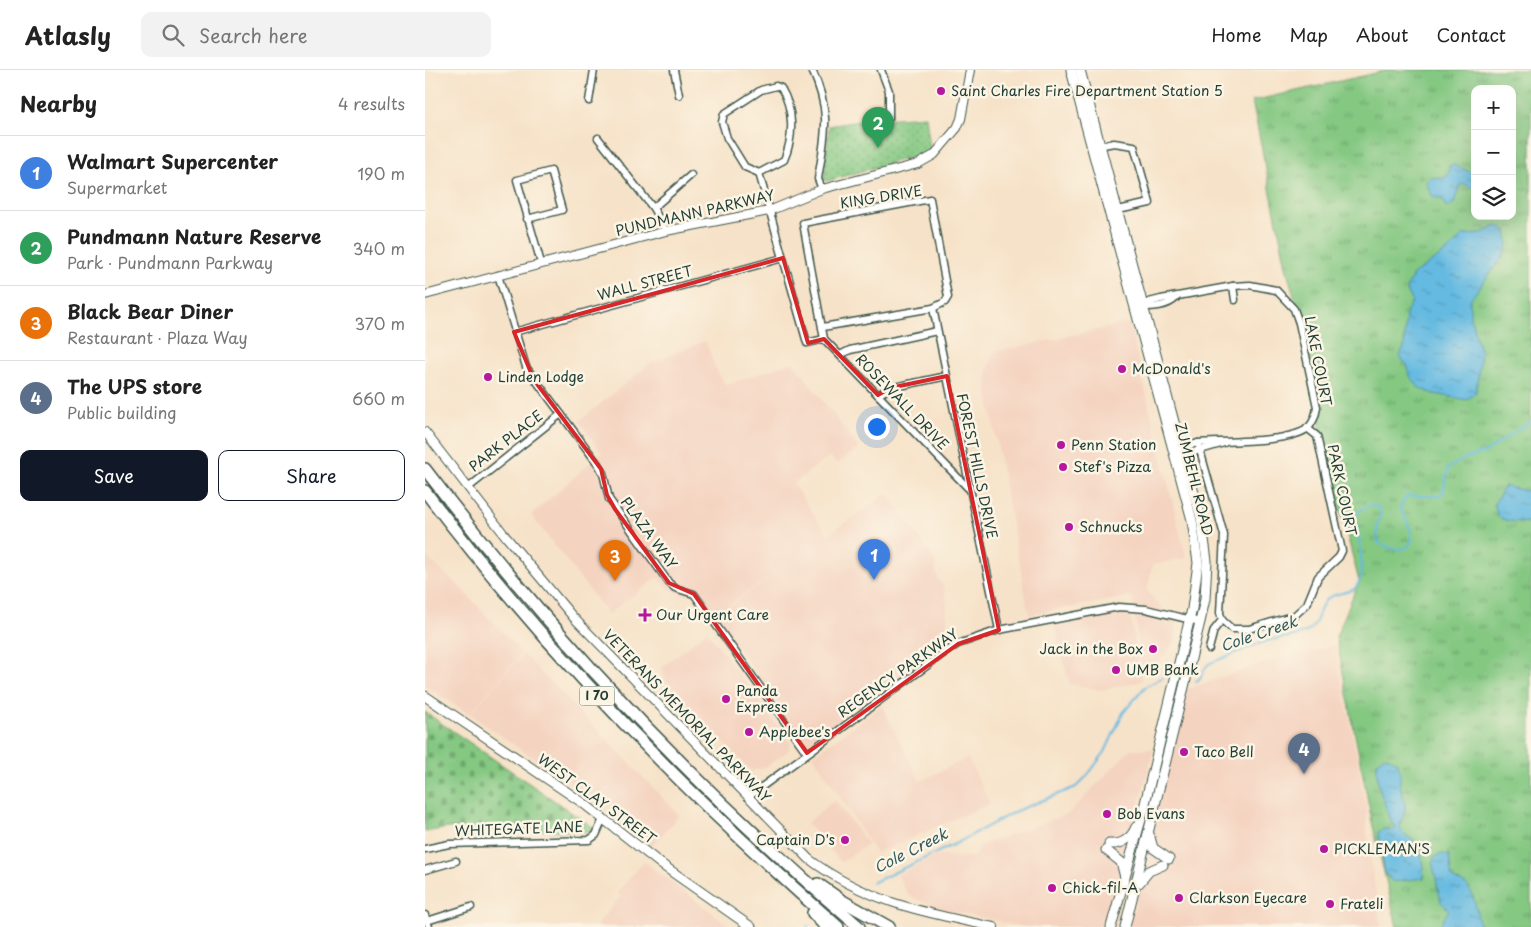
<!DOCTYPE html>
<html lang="en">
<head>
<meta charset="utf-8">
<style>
  :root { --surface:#fff; --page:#f2f2f2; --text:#222; --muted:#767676; --line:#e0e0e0; --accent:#111827 }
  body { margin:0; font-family:"Playpen Sans",sans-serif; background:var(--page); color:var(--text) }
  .controls { position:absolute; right:15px; top:15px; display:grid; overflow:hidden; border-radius:10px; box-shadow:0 5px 20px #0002 }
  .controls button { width:45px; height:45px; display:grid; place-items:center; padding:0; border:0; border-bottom:1px solid var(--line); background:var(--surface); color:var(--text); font:25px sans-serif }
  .you { position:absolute; left:451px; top:356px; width:18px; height:18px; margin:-12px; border:4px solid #fff; border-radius:50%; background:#1a73e8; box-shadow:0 0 0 8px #1a73e833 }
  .badge { display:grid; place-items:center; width:32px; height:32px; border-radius:50%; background:var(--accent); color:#fff; font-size:16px; font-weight:700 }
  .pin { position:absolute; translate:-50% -41px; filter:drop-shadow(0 1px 2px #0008) }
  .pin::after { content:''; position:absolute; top:26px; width:18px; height:15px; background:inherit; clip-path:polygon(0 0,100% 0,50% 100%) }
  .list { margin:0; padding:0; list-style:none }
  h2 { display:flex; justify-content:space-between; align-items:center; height:65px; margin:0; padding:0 20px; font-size:21px }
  h2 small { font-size:16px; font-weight:400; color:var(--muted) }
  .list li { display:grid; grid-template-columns:32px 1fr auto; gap:15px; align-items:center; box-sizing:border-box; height:75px; padding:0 20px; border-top:1px solid var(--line) }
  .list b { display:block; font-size:19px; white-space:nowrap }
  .list p { margin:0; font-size:16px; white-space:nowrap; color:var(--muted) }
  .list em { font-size:16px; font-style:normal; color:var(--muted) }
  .actions { display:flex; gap:10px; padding:15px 20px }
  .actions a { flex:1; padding:11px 0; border:1px solid var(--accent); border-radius:10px; text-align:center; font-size:18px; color:var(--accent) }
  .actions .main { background:var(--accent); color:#fff }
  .icon { flex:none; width:28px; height:28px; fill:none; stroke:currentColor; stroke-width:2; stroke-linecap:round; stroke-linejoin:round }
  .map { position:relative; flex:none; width:1106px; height:857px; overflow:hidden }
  header { display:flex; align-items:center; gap:30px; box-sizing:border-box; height:70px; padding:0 25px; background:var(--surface); border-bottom:1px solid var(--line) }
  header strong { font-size:24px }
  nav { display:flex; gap:28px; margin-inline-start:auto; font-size:18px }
  .search { width:350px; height:45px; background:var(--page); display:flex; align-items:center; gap:12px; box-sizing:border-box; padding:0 18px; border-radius:10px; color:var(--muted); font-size:19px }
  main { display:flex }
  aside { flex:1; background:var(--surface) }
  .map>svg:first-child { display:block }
  .built { fill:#f4d3c0 }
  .grass { fill:url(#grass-tufts); stroke:#52825b; fill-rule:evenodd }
  .cemetery { fill:url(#cemetery-stones); stroke:#52825b }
  .park { fill:url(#park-dots); stroke:#52825b }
  .water { fill:url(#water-ripples); stroke:#427c8a }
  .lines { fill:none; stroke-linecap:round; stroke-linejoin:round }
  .stream { stroke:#65bae1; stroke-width:2 }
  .minor-casing { stroke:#3f564a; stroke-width:9 }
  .tertiary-casing { stroke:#3f564a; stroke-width:10 }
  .secondary-casing { stroke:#3f564a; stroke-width:11 }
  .motorway-casing { stroke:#3f564a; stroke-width:14 }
  .minor { stroke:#fff; stroke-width:6 }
  .tertiary { stroke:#fff; stroke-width:8 }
  .secondary { stroke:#fff; stroke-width:9 }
  .motorway { stroke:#fff; stroke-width:11 }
  .marked { fill:none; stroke:#d62828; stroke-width:4; stroke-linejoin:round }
  .poi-dot { fill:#b5179e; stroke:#fcf5e5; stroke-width:2 }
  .labels { text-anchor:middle; stroke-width:5; stroke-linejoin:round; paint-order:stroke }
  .shield { fill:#fcf5e5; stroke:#617469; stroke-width:1 }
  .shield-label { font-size:12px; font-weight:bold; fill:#1f3d34 }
  .poi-label { font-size:14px; fill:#1f3d34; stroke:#fcf5e5; text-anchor:start }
  .street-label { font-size:14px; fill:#1f3d34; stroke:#fcf5e5 }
  .water-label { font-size:15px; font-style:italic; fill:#305c5f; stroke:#fcf5e5 }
</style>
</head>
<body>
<header>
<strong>Atlasly</strong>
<div class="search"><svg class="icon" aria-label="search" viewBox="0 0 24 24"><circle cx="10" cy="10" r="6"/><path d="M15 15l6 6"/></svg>Search here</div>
<nav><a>Home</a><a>Map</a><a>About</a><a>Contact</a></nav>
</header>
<main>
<aside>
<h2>Nearby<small>4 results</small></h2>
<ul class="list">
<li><span class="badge" style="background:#3f7fe0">1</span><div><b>Walmart Supercenter</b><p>Supermarket</p></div><em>190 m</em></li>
<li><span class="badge" style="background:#2e9e5b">2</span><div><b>Pundmann Nature Reserve</b><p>Park · Pundmann Parkway</p></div><em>340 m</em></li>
<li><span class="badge" style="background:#e8710a">3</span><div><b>Black Bear Diner</b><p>Restaurant · Plaza Way</p></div><em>370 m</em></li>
<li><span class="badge" style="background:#5c6f8a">4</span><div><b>The UPS store</b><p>Public building</p></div><em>660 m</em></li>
</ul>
<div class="actions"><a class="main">Save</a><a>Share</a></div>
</aside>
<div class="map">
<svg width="1106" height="857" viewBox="0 0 1106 857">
  <defs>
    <pattern id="grass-tufts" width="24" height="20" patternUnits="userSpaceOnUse" patternTransform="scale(1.25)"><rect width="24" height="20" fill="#84c882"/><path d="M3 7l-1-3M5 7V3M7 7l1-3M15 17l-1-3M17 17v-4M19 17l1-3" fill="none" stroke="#6ba46b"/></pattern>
    <pattern id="cemetery-stones" width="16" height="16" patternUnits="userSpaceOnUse" patternTransform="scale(1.25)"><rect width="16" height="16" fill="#84c882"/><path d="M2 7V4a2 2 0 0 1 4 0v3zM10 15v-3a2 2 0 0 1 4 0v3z" fill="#6ba46b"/></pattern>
    <pattern id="park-dots" width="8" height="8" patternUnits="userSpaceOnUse" patternTransform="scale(1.25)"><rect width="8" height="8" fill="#84c882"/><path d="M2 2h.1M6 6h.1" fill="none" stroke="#6ba46b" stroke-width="1.8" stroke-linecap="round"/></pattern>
    <pattern id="water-ripples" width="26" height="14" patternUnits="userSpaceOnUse" patternTransform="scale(1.25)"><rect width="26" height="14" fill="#65bae1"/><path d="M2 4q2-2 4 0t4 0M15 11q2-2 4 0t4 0" fill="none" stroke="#5398b7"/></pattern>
  </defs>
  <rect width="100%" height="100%" fill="#fcf5e5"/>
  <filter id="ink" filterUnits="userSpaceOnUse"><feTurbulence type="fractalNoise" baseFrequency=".02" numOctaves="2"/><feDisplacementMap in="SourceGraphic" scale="10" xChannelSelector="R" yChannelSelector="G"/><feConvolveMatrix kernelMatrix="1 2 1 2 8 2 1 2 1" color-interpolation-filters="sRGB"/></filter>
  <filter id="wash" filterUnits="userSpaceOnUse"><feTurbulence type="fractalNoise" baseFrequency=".0096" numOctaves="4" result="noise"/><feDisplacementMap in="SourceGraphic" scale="20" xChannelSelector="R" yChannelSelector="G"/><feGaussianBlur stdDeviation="1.12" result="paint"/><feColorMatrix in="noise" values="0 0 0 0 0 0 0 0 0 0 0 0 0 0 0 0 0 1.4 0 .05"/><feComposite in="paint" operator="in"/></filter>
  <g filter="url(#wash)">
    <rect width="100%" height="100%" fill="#f6e2c8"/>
    <!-- built -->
    <g class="built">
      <polygon points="704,253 761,488 727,495 722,521 751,554 750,571 734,592 722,599 717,599 707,526 604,545 562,320 563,300 569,282"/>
      <polygon points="280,271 293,303 301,315 368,292 434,378 412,394 405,386 368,414 403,465 462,423 510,490 511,504 519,518 522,534 522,571 381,675 291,546 373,487 291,544 273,519 263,525 245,520 232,508 183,544 106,445 177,383 154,351 226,293"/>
      <polygon points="0,486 31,513 97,583 44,644 0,616"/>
      <polygon points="705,542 717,611 676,620 644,614 630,557"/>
      <polygon points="282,561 366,674 363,681 339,698 326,701 240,610 236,598"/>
      <polygon points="910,575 942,742 942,764 956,857 705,857 760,620 824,598"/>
      <polygon points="98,584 184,672 140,710 45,644"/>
      <polygon points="457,636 495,711 543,688 565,734 451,783 388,685"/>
      <polygon points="184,672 254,745 227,776 141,711"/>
      <polygon points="706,679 729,679 682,850 672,857 599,857 509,837 483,825 473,805 510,786 551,787 555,776 643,744"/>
      <polygon points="410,730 443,774 416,792 382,753"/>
      <polygon points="219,791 306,857 170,857 196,826 192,823"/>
    </g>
    <!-- grass -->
    <path class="grass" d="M 964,0 L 1106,0 L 1106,857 L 972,857 L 947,752 L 911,567 L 934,511 L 896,366 L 892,321 L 884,281 L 862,201 L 827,31 ZM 1050,19 L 1087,19 L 1087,146 L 1050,146 Z"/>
    <!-- cemetery -->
    <polygon class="cemetery" points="0,642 175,762 23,758 0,762"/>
    <!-- park -->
    <polygon class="park" points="501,46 505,79 497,84 402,111 399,109 404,56 458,47 458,49"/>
    <!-- water -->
    <g class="water">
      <polygon points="1029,95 1050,104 1050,113 1046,118 1040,114 1035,115 1029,133 1022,138 1018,130 1008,127 1001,113 1005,107 1020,108 1024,103 1024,96"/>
      <polygon points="1071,156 1077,157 1081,160 1083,175 1079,185 1045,230 1045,246 1056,283 1051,322 1042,330 1009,324 994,318 985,306 982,295 974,286 979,278 981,244 987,230 981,219 988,205 1025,179 1038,165 1054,164"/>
      <polygon points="1080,416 1106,422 1106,453 1083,451 1073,447 1069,434"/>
      <path d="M 960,686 L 971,691 C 976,700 975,703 975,713 C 975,721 981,728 980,739 C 980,747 972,753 977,761 C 981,767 990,770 995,776 L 999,804 L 998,808 L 968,812 L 960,803 L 953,762 L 959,759 L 969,760 L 972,757 L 965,752 C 961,732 948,712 953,691 Z"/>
      <path d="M 1016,784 L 1024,785 L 1027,808 C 1031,811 1037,812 1041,815 C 1049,821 1054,848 1054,857 L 1014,857 L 1024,840 L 1016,832 L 1008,796 L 1009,787 Z"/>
    </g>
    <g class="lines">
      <!-- stream -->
      <g class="stream">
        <path d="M 771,611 C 779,608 777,598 785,593 C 804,586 823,577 842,571 C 856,567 874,568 886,559 C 895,551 893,536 902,529 C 908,523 919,524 927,520 C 944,512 934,464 929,449 L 931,443 L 944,435 L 952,436 L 956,443 L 952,457 L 953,472 C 965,481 991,485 986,462 C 984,454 978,445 975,437 L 982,426 L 1014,426 L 1018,422 L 1023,398 L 1041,388 L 1061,382 L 1106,351"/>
        <polyline points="447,813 532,773 591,741 651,717 661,707 680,682 698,643 720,617 738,607"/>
        <polyline points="382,857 383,856"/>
      </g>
    </g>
  </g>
  <g filter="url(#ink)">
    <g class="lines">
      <defs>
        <g id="minor">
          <polyline points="249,0 254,25"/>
          <path d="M 387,0 C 407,43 400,64 393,109 L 397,119"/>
          <polyline points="456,0 464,21 464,48"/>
          <polyline points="164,31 169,0"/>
          <polyline points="173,68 228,138 241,161"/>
          <polyline points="673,76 689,73 709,76 725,133 693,140"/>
          <path d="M 334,103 L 320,97 L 302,68 L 297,52 L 299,44 L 336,20 L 351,16 L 356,18 C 369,39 369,67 359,90 L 334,103 L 382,273 L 399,269"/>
          <polyline points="228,138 266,105"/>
          <polyline points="102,149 137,140 126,101 92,110 116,193"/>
          <polyline points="73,205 101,297 173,394 178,403 184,429 244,513 250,518 269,524 382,683"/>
          <polyline points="808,216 810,230"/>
          <path d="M 719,236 L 724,232 L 736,229 L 808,216 L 825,215 L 851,220 L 869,239 L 874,253 L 892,337 C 891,345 889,352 883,358 C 865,373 797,371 773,373 L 763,376 L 757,382"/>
          <path d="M 717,237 C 728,237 742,237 751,228"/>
          <polyline points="508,238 574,560"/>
          <polyline points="398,257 508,238 520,232 523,227 505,129 378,153 399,269 543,418"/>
          <polyline points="89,262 358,188"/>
          <polyline points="415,285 425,280 512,261"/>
          <polyline points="453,325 465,318 522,306"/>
          <polyline points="773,373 799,465 795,543 797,550 789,560 784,579"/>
          <polyline points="754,382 765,383 799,373"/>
          <polyline points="43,418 136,344"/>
          <polyline points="797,550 807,559 824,559 870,545 882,534 893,507 914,487 917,481 892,366 882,358"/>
          <polyline points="323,727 515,586 533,574 574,560 694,537 721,539 775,552"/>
          <polyline points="0,779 24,774 164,770 171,765 178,749"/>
          <polyline points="0,800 31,791"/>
          <polyline points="0,845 4,857"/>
          <polyline points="2,851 46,837"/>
        </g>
        <g id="tertiary">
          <polyline points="0,225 241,161 344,141 397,119 493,94 509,85 532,58 536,49 545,0"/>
          <path d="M 0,362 L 82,468 L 148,547 L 384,789 C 441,832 501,843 569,857"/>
        </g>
        <g id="secondary">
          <polyline points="646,0 767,450 773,493 767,539 717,746 686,857"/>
          <polyline points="655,0 757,382 776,447 782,491 780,529 775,552 700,857"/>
          <polyline points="0,626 158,733 236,794 326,857"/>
          <polyline points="724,764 728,778 744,789"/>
          <path d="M 684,774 C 696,775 706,769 711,757"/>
          <polyline points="681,780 696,792 700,807"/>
          <polyline points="714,813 724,801 738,795"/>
        </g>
        <g id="motorway">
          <path d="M 0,399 C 128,567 273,720 434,857"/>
          <path d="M 0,421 C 121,581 262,725 413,857"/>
          <polyline points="393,814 416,830 464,857"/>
          <polyline points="388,843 401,857"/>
        </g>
      </defs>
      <!-- minor casing -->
      <use href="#minor" class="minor-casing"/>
      <!-- tertiary casing -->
      <use href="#tertiary" class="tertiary-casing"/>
      <!-- secondary casing -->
      <use href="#secondary" class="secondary-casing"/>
      <!-- motorway casing -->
      <use href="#motorway" class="motorway-casing"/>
      <!-- minor -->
      <use href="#minor" class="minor"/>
      <!-- tertiary -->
      <use href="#tertiary" class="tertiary"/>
      <!-- secondary -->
      <use href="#secondary" class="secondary"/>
      <!-- motorway -->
      <use href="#motorway" class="motorway"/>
    </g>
  </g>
  <!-- marked area -->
  <path class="marked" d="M 358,188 L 383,273 L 399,269 L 453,325 L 465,318 L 522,306 L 574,560 L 533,574 L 382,683 L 269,524 L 244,513 L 190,439 L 182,425 L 176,399 L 109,310 L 89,262 Z"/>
  <!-- markers -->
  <g class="poi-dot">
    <circle cx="516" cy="21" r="5"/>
    <circle cx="697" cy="299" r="5"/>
    <circle cx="63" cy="307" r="5"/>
    <circle cx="636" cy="375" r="5"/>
    <circle cx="638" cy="397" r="5"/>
    <circle cx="644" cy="457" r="5"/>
    <path d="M217.5 537.5h5v5h5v5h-5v5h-5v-5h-5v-5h5z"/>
    <circle cx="728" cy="579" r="5"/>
    <circle cx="691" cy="600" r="5"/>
    <circle cx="301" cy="629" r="5"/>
    <circle cx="324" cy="662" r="5"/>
    <circle cx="759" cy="682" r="5"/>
    <circle cx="682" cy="744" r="5"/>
    <circle cx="420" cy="770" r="5"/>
    <circle cx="899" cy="779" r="5"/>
    <circle cx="627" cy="818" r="5"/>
    <circle cx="754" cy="828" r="5"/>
    <circle cx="905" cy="834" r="5"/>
  </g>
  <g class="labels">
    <!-- shield labels -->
    <rect class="shield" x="154.5" y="616.5" width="35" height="19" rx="4"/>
    <g class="shield-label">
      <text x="172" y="630">I 70</text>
    </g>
    <!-- poi labels -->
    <g class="poi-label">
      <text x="526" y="26">Saint Charles Fire Department Station 5</text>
      <text x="707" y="304">McDonald's</text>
      <text x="73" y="312">Linden Lodge</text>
      <text x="646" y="380">Penn Station</text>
      <text x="648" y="402">Stef's Pizza</text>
      <text x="654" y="462">Schnucks</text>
      <text x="231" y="550">Our Urgent Care</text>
      <text x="718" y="584" text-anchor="end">Jack in the Box</text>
      <text x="701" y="605">UMB Bank</text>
      <text x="311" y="626">Panda<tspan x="311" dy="16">Express</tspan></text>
      <text x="334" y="667">Applebee's</text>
      <text x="769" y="687">Taco Bell</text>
      <text x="692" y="749">Bob Evans</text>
      <text x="410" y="775" text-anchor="end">Captain D's</text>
      <text x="909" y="784">PICKLEMAN'S</text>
      <text x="637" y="823">Chick-fil-A</text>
      <text x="764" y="833">Clarkson Eyecare</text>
      <text x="915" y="839">Frateli</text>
    </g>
    <!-- street labels -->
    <g class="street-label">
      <text transform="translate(456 127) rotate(-9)" y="5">KING DRIVE</text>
      <text transform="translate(270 143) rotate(-13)" y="5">PUNDMANN PARKWAY</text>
      <text transform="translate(220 213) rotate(-15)" y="5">WALL STREET</text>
      <text transform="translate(893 291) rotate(79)" y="5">LAKE COURT</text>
      <text transform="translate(477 332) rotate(46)" y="5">ROSEWALL DRIVE</text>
      <text transform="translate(81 371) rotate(-38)" y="5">PARK PLACE</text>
      <text transform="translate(552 396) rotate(78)" y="5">FOREST HILLS DRIVE</text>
      <text transform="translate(769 409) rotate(76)" y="5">ZUMBEHL ROAD</text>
      <text transform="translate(917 420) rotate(78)" y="5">PARK COURT</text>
      <text transform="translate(224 463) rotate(54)" y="5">PLAZA WAY</text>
      <text transform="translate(473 603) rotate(-35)" y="5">REGENCY PARKWAY</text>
      <text transform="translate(262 646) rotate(46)" y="5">VETERANS MEMORIAL PARKWAY</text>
      <text transform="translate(172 729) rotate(36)" y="5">WEST CLAY STREET</text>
      <text transform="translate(94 759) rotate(-2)" y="5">WHITEGATE LANE</text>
    </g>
    <!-- water labels -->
    <g class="water-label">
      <text transform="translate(834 564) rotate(-19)" y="5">Cole Creek</text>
      <text transform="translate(486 781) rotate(-27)" y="5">Cole Creek</text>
    </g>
  </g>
</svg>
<div class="controls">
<button>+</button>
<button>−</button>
<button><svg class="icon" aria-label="layers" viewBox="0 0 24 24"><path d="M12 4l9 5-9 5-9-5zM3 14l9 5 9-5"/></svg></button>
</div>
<div class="you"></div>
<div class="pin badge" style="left:449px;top:510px;background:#3f7fe0">1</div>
<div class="pin badge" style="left:453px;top:78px;background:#2e9e5b">2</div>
<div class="pin badge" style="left:190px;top:511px;background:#e8710a">3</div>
<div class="pin badge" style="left:879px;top:704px;background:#5c6f8a">4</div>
</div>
</main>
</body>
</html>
